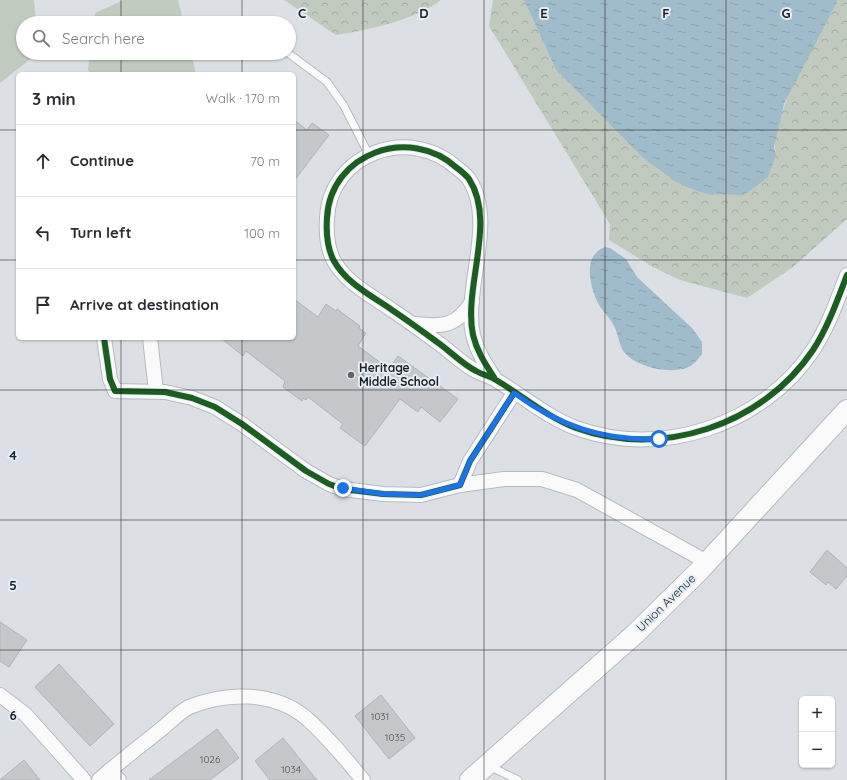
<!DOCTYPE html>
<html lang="en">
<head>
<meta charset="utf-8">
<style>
  :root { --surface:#fff; --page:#f7f7f7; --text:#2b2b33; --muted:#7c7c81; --line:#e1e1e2 }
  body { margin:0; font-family:Quicksand,sans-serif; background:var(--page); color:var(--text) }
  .controls { position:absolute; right:12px; bottom:12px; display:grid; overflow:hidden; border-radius:6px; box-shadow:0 1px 3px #0004 }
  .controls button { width:36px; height:36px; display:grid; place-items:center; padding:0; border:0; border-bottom:1px solid var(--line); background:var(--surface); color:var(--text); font:20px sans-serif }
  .stop { position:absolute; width:12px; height:12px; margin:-9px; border:3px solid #1a73e8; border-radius:50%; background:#fff }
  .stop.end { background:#1a73e8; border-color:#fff; box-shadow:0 1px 4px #0008 }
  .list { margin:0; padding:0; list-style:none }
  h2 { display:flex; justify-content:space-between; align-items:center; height:52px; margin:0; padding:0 16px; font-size:17px }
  h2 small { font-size:13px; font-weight:400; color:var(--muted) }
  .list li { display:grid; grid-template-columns:26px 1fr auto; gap:12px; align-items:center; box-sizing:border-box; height:72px; padding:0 16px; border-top:1px solid var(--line) }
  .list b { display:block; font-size:15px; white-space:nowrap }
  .list em { font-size:13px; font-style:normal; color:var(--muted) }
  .icon { flex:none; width:22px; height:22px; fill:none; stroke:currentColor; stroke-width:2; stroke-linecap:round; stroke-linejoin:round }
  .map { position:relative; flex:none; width:847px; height:780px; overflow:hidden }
  .search { position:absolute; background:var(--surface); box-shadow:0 1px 3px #0004; left:16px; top:16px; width:280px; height:44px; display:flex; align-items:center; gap:10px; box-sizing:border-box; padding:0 14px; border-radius:22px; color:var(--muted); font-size:15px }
  .panel { position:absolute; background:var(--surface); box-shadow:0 1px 3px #0004; left:16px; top:72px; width:280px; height:268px; border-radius:6px }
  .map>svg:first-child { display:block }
  .forest { fill:url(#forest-crowns) }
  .pitch { fill:#c0cabe }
  .water { fill:url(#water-ripples) }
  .building { fill:#c5c7ca; stroke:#b2b3b7 }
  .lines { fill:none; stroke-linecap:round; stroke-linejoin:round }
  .lane-casing { stroke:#b8bbbe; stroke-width:9 }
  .street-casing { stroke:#b8bbbe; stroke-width:16 }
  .secondary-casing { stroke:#b8bbbe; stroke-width:22 }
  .lane { stroke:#fafafb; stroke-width:7 }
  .street { stroke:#fafafb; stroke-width:14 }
  .secondary { stroke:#fafafb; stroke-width:20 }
  .cycleway-casing { stroke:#e5edf5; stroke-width:8 }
  .cycleway { stroke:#1b5e20; stroke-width:6 }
  .route { stroke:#1a73e8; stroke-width:5 }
  .grid { fill:none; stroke:#202326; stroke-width:1; stroke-opacity:0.55 }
  .poi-dot { fill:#626568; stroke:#e5edf5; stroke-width:1.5 }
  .labels { text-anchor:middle; stroke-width:4; stroke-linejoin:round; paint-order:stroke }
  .number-label { font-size:10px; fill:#4c4e52 }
  .poi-label { font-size:12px; font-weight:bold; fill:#202326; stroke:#e5edf5; text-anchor:start }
  .street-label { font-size:12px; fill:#202326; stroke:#e5edf5 }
  .grid-label { font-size:13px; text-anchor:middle; font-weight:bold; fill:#202326; stroke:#e5edf5; stroke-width:4; stroke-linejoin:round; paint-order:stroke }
</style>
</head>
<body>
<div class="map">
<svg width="847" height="780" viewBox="0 0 847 780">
  <defs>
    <pattern id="forest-crowns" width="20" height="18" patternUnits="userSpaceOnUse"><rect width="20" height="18" fill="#c0cabe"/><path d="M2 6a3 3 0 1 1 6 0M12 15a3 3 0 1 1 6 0" fill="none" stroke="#a5ada3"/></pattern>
    <pattern id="water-ripples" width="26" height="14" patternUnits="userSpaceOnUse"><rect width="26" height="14" fill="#a0bcca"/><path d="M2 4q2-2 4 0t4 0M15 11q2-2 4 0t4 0" fill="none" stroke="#8aa1ad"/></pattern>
  </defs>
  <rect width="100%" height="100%" fill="#dce0e4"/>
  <!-- forest -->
  <g class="forest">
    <path d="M 284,0 L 441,0 C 415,20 368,30 336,35 Z"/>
    <path d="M 493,0 L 524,0 L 556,70 L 642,157 L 776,155 C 768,118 820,35 838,0 L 847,0 L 847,219 L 793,267 L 747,298 L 680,280 L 653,267 L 609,240 L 610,224 L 489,26 Z"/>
  </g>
  <!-- pitch -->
  <g class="pitch">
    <polygon points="0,0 34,0 36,23 23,23 23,53 38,53 0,83"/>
    <polygon points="124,0 178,0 184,23 94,23 95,13"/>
    <polygon points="90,53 191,53 196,74 91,74 88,70"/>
  </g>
  <!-- water -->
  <g class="water">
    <polygon points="524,0 838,0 784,104 774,147 776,155 768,177 744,195 708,194 694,190 676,182 642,157 556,70"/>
    <path d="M 605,247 L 610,248 L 626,259 L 637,277 L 693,329 L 702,342 L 702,354 C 698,359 693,366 686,368 C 668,374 636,367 624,352 C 619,345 618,333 614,326 C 610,317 602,311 598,303 C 590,287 582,255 605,247 Z"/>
  </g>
  <!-- building -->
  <g class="building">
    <polygon points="294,120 307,130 312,123 329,135 294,181"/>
    <polygon points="294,299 318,317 326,304 336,311 337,309 360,326 359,328 366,333 358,346 389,369 398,356 458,399 440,422 421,407 418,412 400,399 365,446 340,428 343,424 308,397 306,400 303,398 302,401 283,387 285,381 246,351 243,356 221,338 294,338"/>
    <polygon points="827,550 847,568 847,576 836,589 828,582 826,585 810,572"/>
    <polygon points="0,622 27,640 9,667 0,661"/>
    <polygon points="59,664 114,724 90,746 35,687"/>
    <polygon points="381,695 415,738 389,759 355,716"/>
    <polygon points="217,729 239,758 210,780 149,780"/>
    <polygon points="283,738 317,780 270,780 255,761"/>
    <polygon points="24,760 40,780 0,780"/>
  </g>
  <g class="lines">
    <defs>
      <g id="lane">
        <polyline points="288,53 327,82 344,106 369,155"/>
        <polyline points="489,766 518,780"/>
      </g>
      <g id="street">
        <path d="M 414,324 C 442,327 456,327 472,302"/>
        <polyline points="104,338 110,379 115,391 165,392 192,398 215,407 242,424 306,471 329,484 343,489 383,494 421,495 460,485 470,461 514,393"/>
        <polyline points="150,338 156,391"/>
        <path d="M 495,379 C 486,365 477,352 473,335 C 463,287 497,222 469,179 C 466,175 461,171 457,168 C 410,125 330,153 327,218 C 326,233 327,248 334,261 C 346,283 372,296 392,310 C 407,320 422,331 437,342 C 450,351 462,364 476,371 C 483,375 490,376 496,380 C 523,396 547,417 576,428 C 661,459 763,425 813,350 C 828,327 837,301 847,275"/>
        <polyline points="460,485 504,479 542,479 577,490 707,562"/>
        <polyline points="0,695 25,714 84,780"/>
        <polyline points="110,770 119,780"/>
        <path d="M 99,780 C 120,761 143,744 165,726 C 172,720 181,711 189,707 C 226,692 273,691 305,717 C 326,735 345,758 363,780"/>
      </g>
      <polyline id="secondary" points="470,780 635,634 700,570 847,410"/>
    </defs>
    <!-- lane casing -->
    <use href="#lane" class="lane-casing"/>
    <!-- street casing -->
    <use href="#street" class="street-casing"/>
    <!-- secondary casing -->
    <use href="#secondary" class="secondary-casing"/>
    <!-- lane -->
    <use href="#lane" class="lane"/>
    <!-- street -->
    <use href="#street" class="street"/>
    <!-- secondary -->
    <use href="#secondary" class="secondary"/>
    <defs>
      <g id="cycleway">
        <polyline points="104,338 110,379 115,391 165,392 192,398 215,407 242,424 306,471 329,484 343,489 383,494 421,495 460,485 470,461 514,393"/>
        <path d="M 495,379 C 486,365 477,352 473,335 C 463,287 497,222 469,179 C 466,175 461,171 457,168 C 410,125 330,153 327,218 C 326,233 327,248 334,261 C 346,283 372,296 392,310 C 407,320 422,331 437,342 C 450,351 462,364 476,371 C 483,375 490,376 496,380 C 523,396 547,417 576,428 C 661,459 763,425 813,350 C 828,327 837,301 847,275"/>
      </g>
    </defs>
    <!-- cycleway casing -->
    <use href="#cycleway" class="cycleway-casing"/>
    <!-- cycleway -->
    <use href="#cycleway" class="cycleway"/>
  </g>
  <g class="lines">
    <!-- route -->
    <path class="route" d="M 343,488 L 383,494 L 421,495 L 460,485 L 470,461 L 514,393 C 559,426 604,441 659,439"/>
  </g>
  <!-- grid -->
  <path class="grid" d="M 121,0 L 121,23M 242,0 L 242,23M 363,0 L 363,780M 484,0 L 484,780M 605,0 L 605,780M 726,0 L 726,780M 121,53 L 121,74M 242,53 L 242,74M 0,130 L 18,130M 294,130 L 847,130M 0,260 L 18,260M 294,260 L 847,260M 121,338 L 121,780M 242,338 L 242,780M 0,390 L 847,390M 0,520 L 847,520M 0,650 L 847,650"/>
  <!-- markers -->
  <circle class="poi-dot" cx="351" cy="375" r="4"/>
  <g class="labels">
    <!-- number labels -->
    <g class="number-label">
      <text x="380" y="720">1031</text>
      <text x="395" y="741">1035</text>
      <text x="210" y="763">1026</text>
      <text x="291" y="773">1034</text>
    </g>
    <!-- poi labels -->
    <g class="poi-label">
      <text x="359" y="372">Heritage<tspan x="359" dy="14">Middle School</tspan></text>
    </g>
    <!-- street labels -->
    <g class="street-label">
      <text transform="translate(666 603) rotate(-44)" y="4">Union Avenue</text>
    </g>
  </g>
  <g class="grid-label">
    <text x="302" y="18">C</text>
    <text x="424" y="18">D</text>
    <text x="544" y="18">E</text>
    <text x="666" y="18">F</text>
    <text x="786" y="18">G</text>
    <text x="13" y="460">4</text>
    <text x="13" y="590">5</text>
    <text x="13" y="720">6</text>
  </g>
</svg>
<div class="controls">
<button>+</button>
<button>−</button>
</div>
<div class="stop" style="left:659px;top:439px"></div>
<div class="stop end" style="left:343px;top:488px"></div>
<div class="search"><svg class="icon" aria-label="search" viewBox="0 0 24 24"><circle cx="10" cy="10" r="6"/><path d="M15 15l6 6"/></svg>Search here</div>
<section class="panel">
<h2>3 min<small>Walk · 170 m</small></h2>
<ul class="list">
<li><svg class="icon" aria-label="ahead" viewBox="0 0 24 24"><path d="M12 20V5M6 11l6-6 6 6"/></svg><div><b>Continue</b></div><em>70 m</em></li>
<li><svg class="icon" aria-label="left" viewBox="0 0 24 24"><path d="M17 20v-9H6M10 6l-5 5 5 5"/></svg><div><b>Turn left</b></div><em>100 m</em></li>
<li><svg class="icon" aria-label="arrive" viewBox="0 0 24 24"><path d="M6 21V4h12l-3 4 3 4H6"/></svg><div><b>Arrive at destination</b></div></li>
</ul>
</section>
</div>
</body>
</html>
